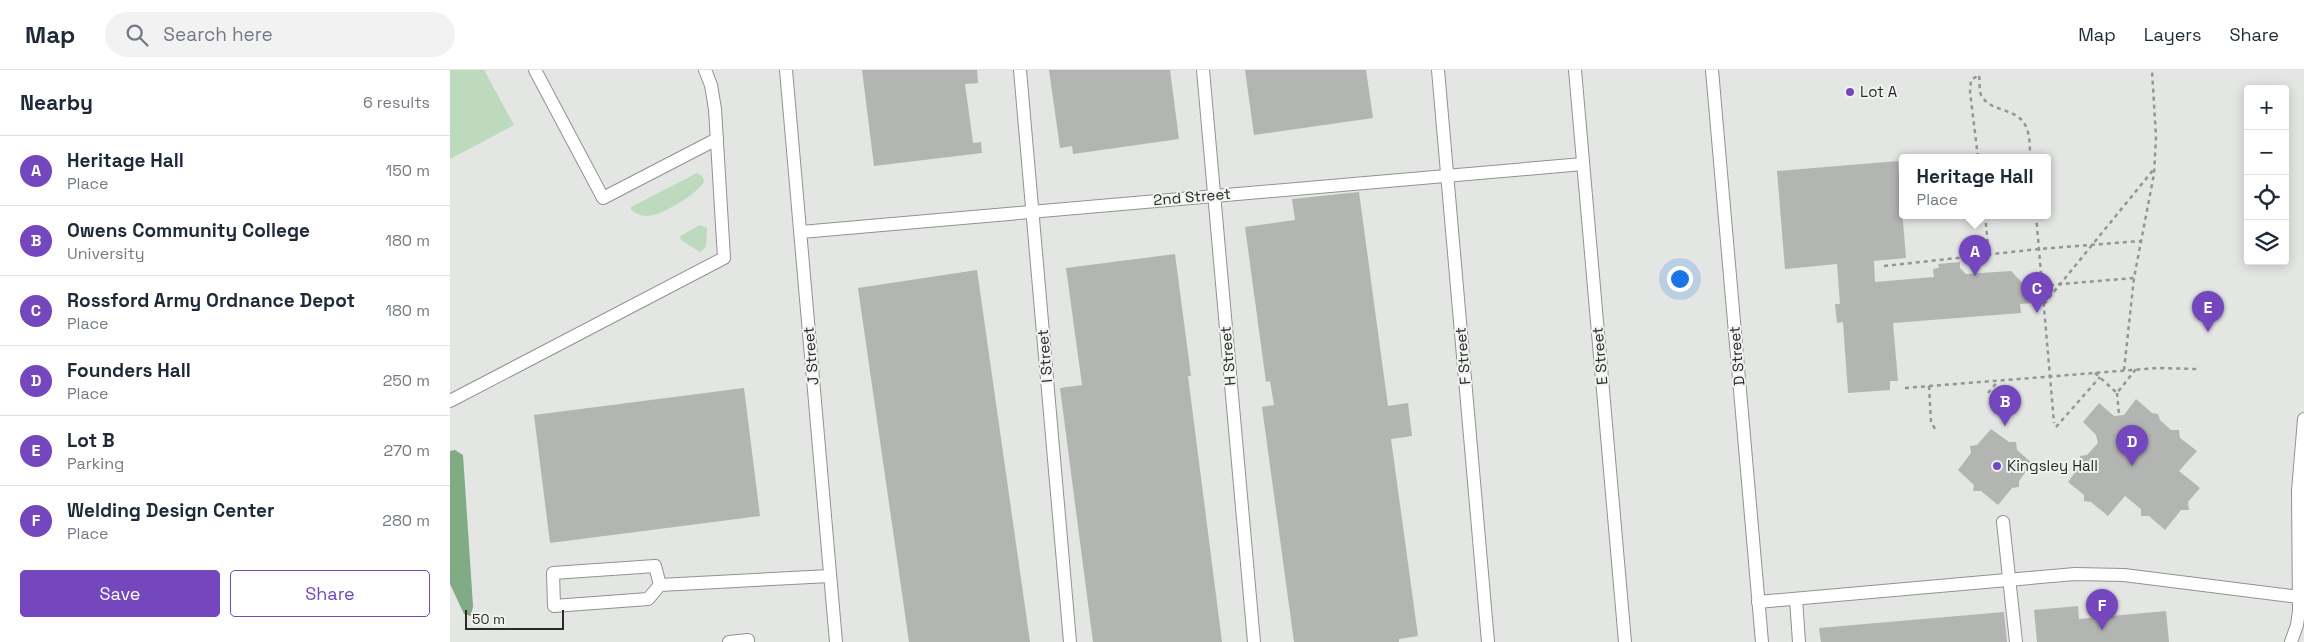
<!DOCTYPE html>
<html lang="en">
<head>
<meta charset="utf-8">
<style>
  :root { --surface:#fff; --page:#f2f2f3; --text:#1f2937; --muted:#747a83; --line:#e0e1e3; --accent:#7447bf }
  body { margin:0; font-family:"Space Grotesk",sans-serif; background:var(--page); color:var(--text) }
  .controls { position:absolute; right:15px; top:15px; display:grid; overflow:hidden; border-radius:5px; box-shadow:0 2px 12px #0003 }
  .controls button { width:45px; height:45px; display:grid; place-items:center; padding:0; border:0; border-bottom:1px solid var(--line); background:var(--surface); color:var(--text); font:25px sans-serif }
  .scale { position:absolute; left:15px; bottom:12px; width:99px; box-sizing:border-box; padding-left:5px; border:2px solid #292a29; border-top:0; font-size:14px; line-height:18px; white-space:nowrap; color:#292a29; -webkit-text-stroke:4px #f1f3f1; paint-order:stroke }
  .you { position:absolute; left:1229px; top:208px; width:18px; height:18px; margin:-12px; border:4px solid #fff; border-radius:50%; background:#1a73e8; box-shadow:0 0 0 8px #1a73e833 }
  .badge { display:grid; place-items:center; width:32px; height:32px; border-radius:50%; background:var(--accent); color:#fff; font-size:16px; font-weight:700 }
  .pin { position:absolute; translate:-50% -41px; filter:drop-shadow(0 1px 2px #0008) }
  .pin::after { content:''; position:absolute; top:26px; width:18px; height:15px; background:inherit; clip-path:polygon(0 0,100% 0,50% 100%) }
  .popup { position:absolute; left:1449px; top:84px; width:152px; height:65px; box-sizing:border-box; display:grid; place-content:center; border-radius:5px; background:var(--surface); filter:drop-shadow(0 1px 4px #0005); font-size:16px; white-space:nowrap; color:var(--muted) }
  .popup b { font-size:19px; color:var(--text) }
  .popup::after { content:''; position:absolute; left:50%; top:100%; margin-left:-10px; border:10px solid transparent; border-top-color:var(--surface) }
  .list { margin:0; padding:0; list-style:none }
  h2 { display:flex; justify-content:space-between; align-items:center; height:65px; margin:0; padding:0 20px; font-size:21px }
  h2 small { font-size:16px; font-weight:400; color:var(--muted) }
  .list li { display:grid; grid-template-columns:32px 1fr auto; gap:15px; align-items:center; box-sizing:border-box; height:70px; padding:0 20px; border-top:1px solid var(--line) }
  .list b { display:block; font-size:19px; white-space:nowrap }
  .list p { margin:0; font-size:16px; white-space:nowrap; color:var(--muted) }
  .list em { font-size:16px; font-style:normal; color:var(--muted) }
  .actions { display:flex; gap:10px; padding:15px 20px }
  .actions a { flex:1; padding:11px 0; border:1px solid var(--accent); border-radius:5px; text-align:center; font-size:18px; color:var(--accent) }
  .actions .main { background:var(--accent); color:#fff }
  .icon { flex:none; width:28px; height:28px; fill:none; stroke:currentColor; stroke-width:2; stroke-linecap:round; stroke-linejoin:round }
  .map { position:relative; flex:none; width:1854px; height:572px; overflow:hidden }
  header { display:flex; align-items:center; gap:30px; box-sizing:border-box; height:70px; padding:0 25px; background:var(--surface); border-bottom:1px solid var(--line) }
  header strong { font-size:24px }
  nav { display:flex; gap:28px; margin-inline-start:auto; font-size:18px }
  .search { width:350px; height:45px; background:var(--page); display:flex; align-items:center; gap:12px; box-sizing:border-box; padding:0 18px; border-radius:28px; color:var(--muted); font-size:19px }
  main { display:flex }
  aside { flex:1; background:var(--surface) }
  .map>svg:first-child { display:block }
  .green { fill:#bddabf }
  .water { fill:#80ab84 }
  .building { fill:#b3b5b3 }
  .lines { fill:none; stroke-linecap:round; stroke-linejoin:round }
  .minor-casing { stroke:#909390; stroke-width:14 }
  .path { stroke:#949694; stroke-width:2.5; stroke-dasharray:4 4; stroke-linecap:butt }
  .minor { stroke:#fff; stroke-width:12 }
  .poi-dot { fill:#7447bf; stroke:#f1f3f1; stroke-width:2 }
  .labels { text-anchor:middle; stroke-width:4; stroke-linejoin:round; paint-order:stroke }
  .poi-label { font-size:15px; fill:#292a29; stroke:#f1f3f1; text-anchor:start }
  .street-label { font-size:15px; fill:#292a29; stroke:#f1f3f1 }
</style>
</head>
<body>
<header>
<strong>Map</strong>
<div class="search"><svg class="icon" aria-label="search" viewBox="0 0 24 24"><circle cx="10" cy="10" r="6"/><path d="M15 15l6 6"/></svg>Search here</div>
<nav><a>Map</a><a>Layers</a><a>Share</a></nav>
</header>
<main>
<aside>
<h2>Nearby<small>6 results</small></h2>
<ul class="list">
<li><span class="badge">A</span><div><b>Heritage Hall</b><p>Place</p></div><em>150 m</em></li>
<li><span class="badge">B</span><div><b>Owens Community College</b><p>University</p></div><em>180 m</em></li>
<li><span class="badge">C</span><div><b>Rossford Army Ordnance Depot</b><p>Place</p></div><em>180 m</em></li>
<li><span class="badge">D</span><div><b>Founders Hall</b><p>Place</p></div><em>250 m</em></li>
<li><span class="badge">E</span><div><b>Lot B</b><p>Parking</p></div><em>270 m</em></li>
<li><span class="badge">F</span><div><b>Welding Design Center</b><p>Place</p></div><em>280 m</em></li>
</ul>
<div class="actions"><a class="main">Save</a><a>Share</a></div>
</aside>
<div class="map">
<svg width="1854" height="572" viewBox="0 0 1854 572">
  <rect width="100%" height="100%" fill="#e3e6e3"/>
  <!-- green -->
  <g class="green">
    <polygon points="0,0 34,0 64,55 0,89"/>
    <path d="M 247,103 L 253,107 L 254,112 C 247,124 210,147 196,146 C 191,146 186,143 181,140 L 181,137 Z"/>
    <polygon points="250,155 257,158 256,177 250,182 231,170 230,166"/>
  </g>
  <!-- water -->
  <polygon class="water" points="5,380 13,385 23,536 21,546 14,544 0,514 0,381"/>
  <!-- building -->
  <g class="building">
    <polygon points="412,0 527,0 528,13 515,14 523,73 531,72 532,83 424,96"/>
    <polygon points="599,0 720,0 729,69 623,84 622,76 610,78"/>
    <polygon points="795,0 916,0 923,48 804,65"/>
    <polygon points="1448,91 1456,188 1424,191 1425,212 1484,207 1483,199 1489,198 1488,194 1510,192 1510,198 1516,204 1561,201 1584,225 1584,233 1570,234 1571,243 1443,253 1448,311 1440,311 1440,320 1398,323 1393,252 1387,253 1385,234 1390,234 1387,194 1335,199 1327,101"/>
    <polygon points="909,122 938,336 958,333 962,366 941,369 968,566 949,569 949,572 844,572 812,337 824,335 820,311 816,312 795,157 845,150 842,129"/>
    <polygon points="725,184 741,306 738,306 772,572 643,572 610,318 632,315 616,198"/>
    <polygon points="527,200 580,572 459,572 408,218"/>
    <polygon points="294,318 310,446 100,473 84,345"/>
    <polygon points="1686,329 1702,343 1708,344 1710,350 1721,360 1729,360 1730,368 1747,381 1729,401 1750,418 1738,432 1739,440 1731,440 1715,460 1699,446 1691,446 1691,439 1675,426 1658,446 1641,432 1634,431 1634,425 1618,412 1631,394 1630,386 1637,385 1648,373 1646,365 1633,352 1649,333 1664,346 1674,345"/>
    <polygon points="1541,359 1559,372 1566,372 1567,380 1582,393 1569,411 1569,417 1562,418 1548,435 1531,421 1523,421 1524,415 1508,400 1521,383 1520,376 1527,375"/>
    <polygon points="1628,536 1629,549 1716,541 1719,572 1587,572 1584,540"/>
    <polygon points="1554,542 1557,572 1371,572 1369,558"/>
  </g>
  <g class="lines">
    <defs>
      <g id="minor">
        <polyline points="85,0 153,128 267,69"/>
        <polyline points="336,0 386,572"/>
        <polyline points="570,0 620,572"/>
        <polyline points="753,0 804,572"/>
        <polyline points="988,0 1038,572"/>
        <polyline points="1125,0 1175,572"/>
        <polyline points="1262,0 1312,572"/>
        <polyline points="351,162 1133,94"/>
        <polyline points="0,331 274,188 265,39 261,15 255,0"/>
        <polyline points="1553,452 1566,572"/>
        <polyline points="210,515 205,496 103,503 104,536 198,529 210,515 380,506"/>
        <polyline points="1346,529 1349,572"/>
        <polyline points="1308,532 1625,504 1674,505 1849,527"/>
        <polyline points="279,572 298,570 298,572"/>
        <polyline points="1841,572 1847,555 1849,541 1848,421 1854,349"/>
      </g>
    </defs>
    <!-- minor casing -->
    <use href="#minor" class="minor-casing"/>
    <!-- path -->
    <g class="path">
      <path d="M 1528,87 L 1520,22 L 1521,10 L 1529,5 C 1530,10 1529,20 1531,25 C 1541,44 1569,36 1577,59 C 1580,68 1580,79 1580,87"/>
      <polyline points="1535,145 1539,185"/>
      <polyline points="1586,145 1604,353"/>
      <polyline points="1434,196 1589,179 1691,171"/>
      <polyline points="1576,217 1684,208"/>
      <polyline points="1594,234 1704,99"/>
      <polyline points="1674,300 1684,208 1704,104 1706,67 1702,0"/>
      <polyline points="1645,303 1667,323 1686,299"/>
      <polyline points="1479,316 1481,352 1485,359"/>
      <polyline points="1455,318 1707,298 1747,299"/>
      <polyline points="1538,323 1548,311"/>
      <polyline points="1667,323 1669,345"/>
      <polyline points="1606,357 1650,307"/>
    </g>
    <!-- minor -->
    <use href="#minor" class="minor"/>
  </g>
  <!-- markers -->
  <g class="poi-dot">
    <circle cx="1400" cy="22" r="5"/>
    <circle cx="1547" cy="396" r="5"/>
  </g>
  <g class="labels">
    <!-- poi labels -->
    <g class="poi-label">
      <text x="1410" y="27">Lot A</text>
      <text x="1557" y="401">Kingsley Hall</text>
    </g>
    <!-- street labels -->
    <g class="street-label">
      <text transform="translate(742 127) rotate(-5)" y="5">2nd Street</text>
      <text transform="translate(361 286) rotate(-95)" y="5">J Street</text>
      <text transform="translate(595 286) rotate(-95)" y="5">I Street</text>
      <text transform="translate(778 286) rotate(-95)" y="5">H Street</text>
      <text transform="translate(1013 286) rotate(-95)" y="5">F Street</text>
      <text transform="translate(1150 286) rotate(-95)" y="5">E Street</text>
      <text transform="translate(1287 286) rotate(-95)" y="5">D Street</text>
    </g>
  </g>
</svg>
<div class="controls">
<button>+</button>
<button>−</button>
<button><svg class="icon" aria-label="locate" viewBox="0 0 24 24"><circle cx="12" cy="12" r="6"/><path d="M12 2v4M12 18v4M2 12h4M18 12h4"/></svg></button>
<button><svg class="icon" aria-label="layers" viewBox="0 0 24 24"><path d="M12 4l9 5-9 5-9-5zM3 14l9 5 9-5"/></svg></button>
</div>
<div class="scale">50 m</div>
<div class="you"></div>
<div class="pin badge" style="left:1525px;top:206px">A</div>
<div class="popup"><b>Heritage Hall</b>Place</div>
<div class="pin badge" style="left:1555px;top:356px">B</div>
<div class="pin badge" style="left:1587px;top:243px">C</div>
<div class="pin badge" style="left:1682px;top:396px">D</div>
<div class="pin badge" style="left:1758px;top:262px">E</div>
<div class="pin badge" style="left:1652px;top:560px">F</div>
</div>
</main>
</body>
</html>
